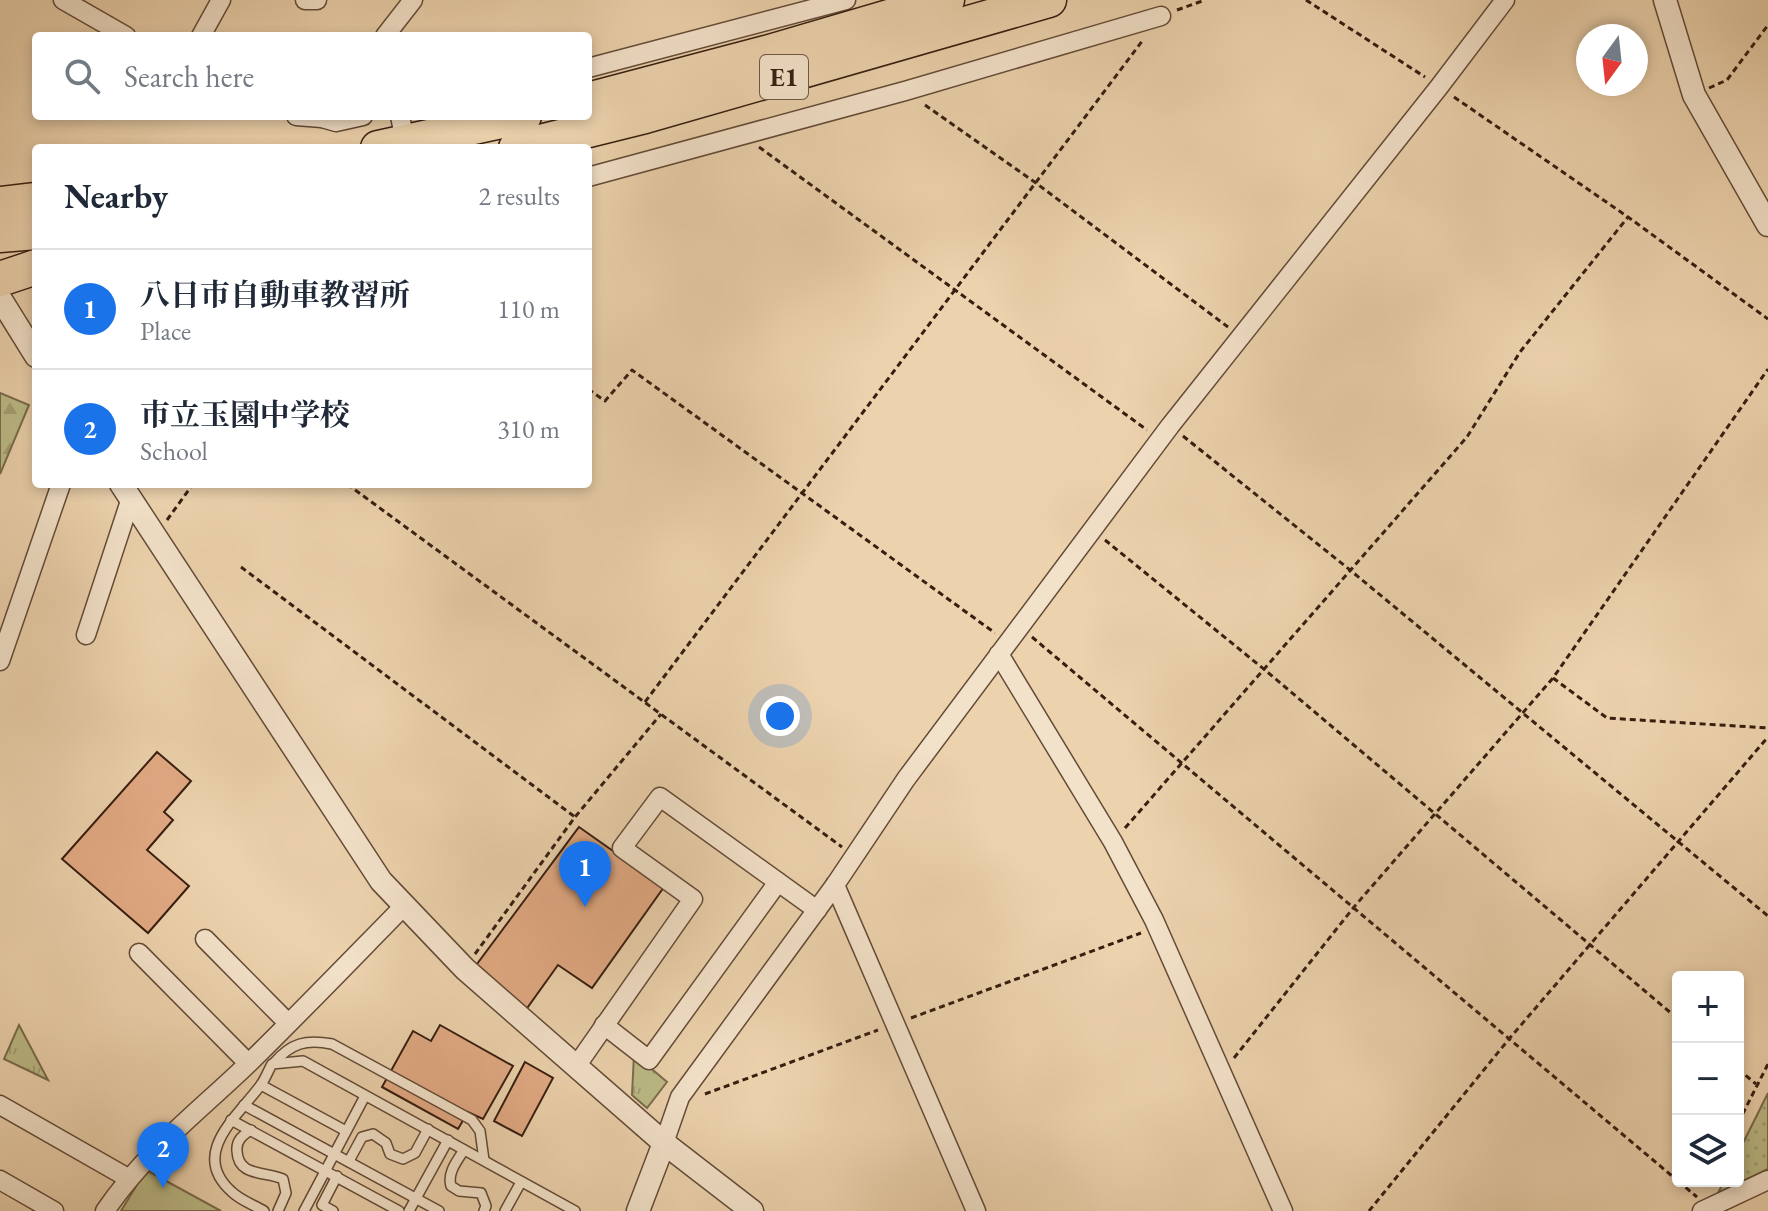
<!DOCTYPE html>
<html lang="en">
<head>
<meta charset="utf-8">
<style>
  :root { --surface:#fff; --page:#f2f2f3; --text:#1f2937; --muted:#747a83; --line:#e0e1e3; --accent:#1a73e8 }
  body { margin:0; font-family:"EB Garamond","Noto Serif JP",serif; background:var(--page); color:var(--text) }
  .controls { position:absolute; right:24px; bottom:24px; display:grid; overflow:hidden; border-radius:8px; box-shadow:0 4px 12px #0003 }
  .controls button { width:72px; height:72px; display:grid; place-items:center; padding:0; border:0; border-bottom:2px solid var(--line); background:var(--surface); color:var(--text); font:40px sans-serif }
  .compass { position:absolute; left:1576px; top:24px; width:72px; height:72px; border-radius:50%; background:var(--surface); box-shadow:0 4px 12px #0003; rotate:195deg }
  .you { position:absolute; left:780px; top:716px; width:28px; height:28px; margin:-20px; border:6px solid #fff; border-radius:50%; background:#1a73e8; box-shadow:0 0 0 12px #1a73e833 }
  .badge { display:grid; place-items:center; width:52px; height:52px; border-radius:50%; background:var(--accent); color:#fff; font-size:26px; font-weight:700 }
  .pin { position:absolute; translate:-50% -66px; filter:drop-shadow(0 2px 4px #0008) }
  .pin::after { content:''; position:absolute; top:42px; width:28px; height:24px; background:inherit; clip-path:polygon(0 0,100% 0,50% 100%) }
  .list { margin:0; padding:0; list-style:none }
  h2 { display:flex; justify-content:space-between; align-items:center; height:104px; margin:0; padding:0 32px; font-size:34px }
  h2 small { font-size:26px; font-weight:400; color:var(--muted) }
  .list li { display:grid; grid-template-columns:52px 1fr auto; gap:24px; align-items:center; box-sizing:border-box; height:120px; padding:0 32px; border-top:2px solid var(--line) }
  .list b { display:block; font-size:30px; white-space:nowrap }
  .list p { margin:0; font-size:26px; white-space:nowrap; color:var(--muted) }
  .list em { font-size:26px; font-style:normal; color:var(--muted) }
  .icon { flex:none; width:44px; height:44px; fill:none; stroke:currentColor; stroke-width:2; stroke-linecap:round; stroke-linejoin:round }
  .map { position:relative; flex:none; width:1768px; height:1211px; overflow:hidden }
  .search { position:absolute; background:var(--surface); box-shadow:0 4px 12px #0003; left:32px; top:32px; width:560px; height:88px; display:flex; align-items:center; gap:20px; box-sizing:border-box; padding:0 28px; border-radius:8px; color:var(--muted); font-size:30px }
  .panel { position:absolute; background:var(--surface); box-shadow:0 4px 12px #0003; left:32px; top:144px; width:560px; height:344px; border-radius:8px }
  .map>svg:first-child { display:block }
  .grass { fill:url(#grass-dots); stroke:#7a6c4c; stroke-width:2 }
  .forest { fill:url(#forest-firs); stroke:#7a6c4c; stroke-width:2 }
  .park { fill:url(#park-tufts); stroke:#7a6c4c; stroke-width:2 }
  .garden { fill:#bcbb87; stroke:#7a6c4c; stroke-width:2 }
  .building { fill:#e2aa84; stroke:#371e10; stroke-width:2 }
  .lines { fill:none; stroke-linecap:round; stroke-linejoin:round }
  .service-casing { stroke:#644b37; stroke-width:12 }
  .minor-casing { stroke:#644b37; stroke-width:21 }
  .tertiary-casing { stroke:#644b37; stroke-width:25 }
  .motorway-casing { stroke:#371e10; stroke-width:37 }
  .path { stroke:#371e10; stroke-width:3; stroke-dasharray:6 4; stroke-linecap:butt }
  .service { stroke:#f3e2ca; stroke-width:9 }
  .minor { stroke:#f3e2ca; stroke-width:18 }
  .tertiary { stroke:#f3e2ca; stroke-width:22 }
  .motorway { stroke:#ecd2ad; stroke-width:34 }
  .labels { text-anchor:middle; stroke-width:7; stroke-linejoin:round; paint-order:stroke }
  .shield { fill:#f3e2ca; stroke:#6f5948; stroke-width:2 }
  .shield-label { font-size:26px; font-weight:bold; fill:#371e10 }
</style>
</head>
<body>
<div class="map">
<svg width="1768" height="1211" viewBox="0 0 1768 1211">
  <defs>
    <pattern id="grass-dots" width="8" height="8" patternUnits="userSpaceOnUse" patternTransform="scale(2)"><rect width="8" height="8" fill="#bcbb87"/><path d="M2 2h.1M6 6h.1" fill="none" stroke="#a2a074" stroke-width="1.8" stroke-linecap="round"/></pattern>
    <pattern id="forest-firs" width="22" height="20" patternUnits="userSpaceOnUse" patternTransform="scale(2)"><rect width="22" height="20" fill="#bcbb87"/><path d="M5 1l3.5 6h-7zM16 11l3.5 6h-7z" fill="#a2a074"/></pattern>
    <pattern id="park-tufts" width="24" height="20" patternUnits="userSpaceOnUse" patternTransform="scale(2)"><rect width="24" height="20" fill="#bcbb87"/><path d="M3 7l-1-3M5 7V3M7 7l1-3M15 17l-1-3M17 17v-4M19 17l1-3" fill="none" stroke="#a2a074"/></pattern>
  </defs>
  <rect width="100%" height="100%" fill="#ecd2ad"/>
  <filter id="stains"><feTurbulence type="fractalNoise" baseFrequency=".0025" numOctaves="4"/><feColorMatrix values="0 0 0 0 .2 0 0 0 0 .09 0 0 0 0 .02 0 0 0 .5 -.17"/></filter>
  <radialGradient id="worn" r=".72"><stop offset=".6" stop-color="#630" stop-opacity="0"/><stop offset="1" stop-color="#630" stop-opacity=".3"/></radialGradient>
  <!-- grass -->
  <polygon class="grass" points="1768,1093 1768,1169 1718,1193 1724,1181 1738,1181 1738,1153"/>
  <!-- forest -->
  <polygon class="forest" points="0,393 29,405 0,474"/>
  <!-- park -->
  <g class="park">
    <polygon points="19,1025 48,1080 4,1059"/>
    <polygon points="634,1054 667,1082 647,1108 632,1095"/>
  </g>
  <!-- garden -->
  <polygon class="garden" points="146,1170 221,1211 121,1211"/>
  <!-- building -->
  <g class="building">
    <polygon points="157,752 191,781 164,812 173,820 147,850 189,886 148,933 62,859"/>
    <polygon points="579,827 664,887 592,988 558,965 525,1011 474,968"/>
    <polygon points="440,1025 513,1066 483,1119 468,1112 458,1129 382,1087 413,1031 431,1041"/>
    <polygon points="525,1062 553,1078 522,1136 494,1121"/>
  </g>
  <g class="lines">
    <defs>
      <g id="service">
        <path d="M 274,1063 C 291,1043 306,1039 332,1044 L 472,1120 L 480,1131 L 484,1160"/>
        <polyline points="261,1085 346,1131"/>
        <polyline points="244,1105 439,1211"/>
        <polyline points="231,1120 399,1211"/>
        <path d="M 251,1130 C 243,1135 236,1140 237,1151 C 238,1177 265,1171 283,1179 L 286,1193 L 278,1211"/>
        <path d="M 464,1150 C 457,1161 447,1173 451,1186 L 459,1191 L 481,1193 L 486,1206 L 484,1211"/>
        <polyline points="349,1161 362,1137 373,1134 386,1143 390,1154 403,1159 415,1153 428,1129"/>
        <path d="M 264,1211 C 254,1205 240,1200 232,1192 C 189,1154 237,1117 260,1086 C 265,1080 268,1071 272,1064 L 303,1061 L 575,1211"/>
        <polyline points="304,1211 365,1096"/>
        <polyline points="333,1211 322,1205 337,1176"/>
        <polyline points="409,1211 448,1140"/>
        <polyline points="505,1211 521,1182"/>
      </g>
      <g id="minor">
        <polyline points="63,0 126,36"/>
        <polyline points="305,0 317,0"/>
        <polyline points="201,36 221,0"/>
        <polyline points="385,36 413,0"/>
        <polyline points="588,68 846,0"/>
        <polyline points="296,116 322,118 323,116"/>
        <polyline points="400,116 402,126"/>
        <polyline points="322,118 336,122 363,116"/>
        <polyline points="588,177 905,91 1161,16"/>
        <polyline points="86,635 131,498"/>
        <polyline points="999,654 1113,842 1154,920 1283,1211"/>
        <polyline points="0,661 61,484"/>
        <polyline points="835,885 976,1211"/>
        <polyline points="205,939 288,1023"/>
        <polyline points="139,953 248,1063"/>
        <polyline points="604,1025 649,1060 778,882"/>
        <polyline points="577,1065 693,899 622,848 660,797 817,910"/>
        <polyline points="0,1105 128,1178"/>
        <polyline points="664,1143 680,1097 835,885 906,779 1170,426 1439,87 1505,0"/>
        <polyline points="0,1180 54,1211"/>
        <path d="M 105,1211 C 147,1150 197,1113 249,1063 C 301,1012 352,959 403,907"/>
        <polyline points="1702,1211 1768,1180"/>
      </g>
      <g id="tertiary">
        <polyline points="1665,0 1694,95 1768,225"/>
        <polyline points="0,298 36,356"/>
        <polyline points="121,484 381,881 465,969 664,1143 752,1211"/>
        <polyline points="638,1211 664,1143"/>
      </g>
      <g id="motorway">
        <polyline points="588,100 766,53 947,0"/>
        <polyline points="378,148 524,116"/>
        <polyline points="516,148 645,116 1049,0"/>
        <polyline points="0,204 36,200"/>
        <polyline points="0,235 36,232"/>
        <polyline points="0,279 36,267"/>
      </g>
    </defs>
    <!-- service casing -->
    <use href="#service" class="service-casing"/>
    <!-- minor casing -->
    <use href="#minor" class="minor-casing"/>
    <!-- tertiary casing -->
    <use href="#tertiary" class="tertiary-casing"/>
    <!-- motorway casing -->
    <use href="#motorway" class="motorway-casing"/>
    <!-- path -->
    <g class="path">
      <polyline points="1306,0 1425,77"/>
      <polyline points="1177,10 1205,0"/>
      <polyline points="1709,88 1727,80 1768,25"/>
      <polyline points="1454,97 1628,217 1768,319"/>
      <polyline points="925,105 1036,183 1228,327"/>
      <polyline points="759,147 1147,430"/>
      <polyline points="588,389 605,401 632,370 995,633"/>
      <polyline points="1183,436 1350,570 1768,916"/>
      <polyline points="347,484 842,847"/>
      <polyline points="167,520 193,484"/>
      <polyline points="1105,540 1265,670 1678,1019"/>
      <polyline points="241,567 575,817"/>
      <polyline points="1032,637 1678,1181"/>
      <polyline points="1553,678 1607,718 1768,728"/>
      <polyline points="645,702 1143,40"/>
      <polyline points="1125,828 1467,437 1520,352 1628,217"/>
      <polyline points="475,954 575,817 661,714"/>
      <polyline points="911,1018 1141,933"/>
      <polyline points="1234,1058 1354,907 1553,678 1768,369"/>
      <polyline points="1738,1069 1756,1084"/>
      <polyline points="705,1094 878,1030"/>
      <polyline points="1738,1123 1768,1064"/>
      <polyline points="1678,1181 1697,1197"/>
      <polyline points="1369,1211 1509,1039 1768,737"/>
    </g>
    <!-- service -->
    <use href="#service" class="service"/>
    <!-- minor -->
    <use href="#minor" class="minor"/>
    <!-- tertiary -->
    <use href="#tertiary" class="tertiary"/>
    <!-- motorway -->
    <use href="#motorway" class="motorway"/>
  </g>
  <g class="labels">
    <!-- shield labels -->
    <rect class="shield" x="760" y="55" width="48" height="44" rx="6"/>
    <g class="shield-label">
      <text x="784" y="86">E1</text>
    </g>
  </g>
  <rect width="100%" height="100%" filter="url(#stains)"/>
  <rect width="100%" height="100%" fill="url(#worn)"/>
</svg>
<div class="controls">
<button>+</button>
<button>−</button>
<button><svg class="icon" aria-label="layers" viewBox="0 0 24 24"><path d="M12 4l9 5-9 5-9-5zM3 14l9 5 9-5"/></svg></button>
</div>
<svg class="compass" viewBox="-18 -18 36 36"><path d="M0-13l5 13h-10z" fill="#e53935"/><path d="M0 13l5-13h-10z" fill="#747a83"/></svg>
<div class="you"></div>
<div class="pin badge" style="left:585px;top:907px">1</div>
<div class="pin badge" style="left:163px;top:1188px">2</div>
<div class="search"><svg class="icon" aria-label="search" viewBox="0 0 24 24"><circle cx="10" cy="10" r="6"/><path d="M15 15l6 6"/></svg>Search here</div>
<section class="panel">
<h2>Nearby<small>2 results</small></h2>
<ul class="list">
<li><span class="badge">1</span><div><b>八日市自動車教習所</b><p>Place</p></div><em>110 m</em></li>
<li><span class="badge">2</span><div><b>市立玉園中学校</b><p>School</p></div><em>310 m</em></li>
</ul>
</section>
</div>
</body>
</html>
